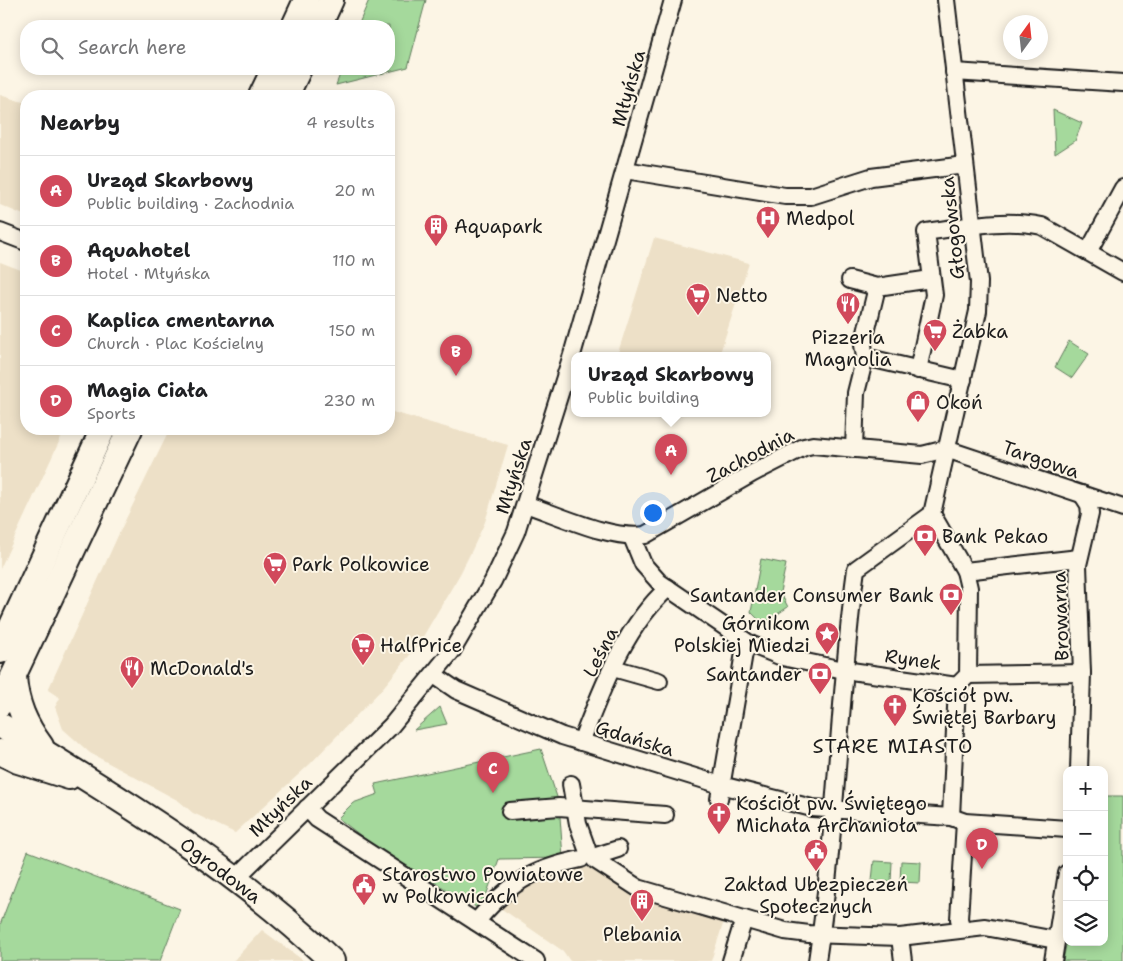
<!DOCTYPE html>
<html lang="en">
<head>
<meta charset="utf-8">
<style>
  :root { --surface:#fff; --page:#f2f2f2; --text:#202124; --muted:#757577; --line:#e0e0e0; --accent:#d1495b }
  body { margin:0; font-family:"Shantell Sans",sans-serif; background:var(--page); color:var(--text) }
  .controls { position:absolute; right:15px; bottom:15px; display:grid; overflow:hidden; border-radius:10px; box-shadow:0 2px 12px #0003 }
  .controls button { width:45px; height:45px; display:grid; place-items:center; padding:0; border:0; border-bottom:1px solid var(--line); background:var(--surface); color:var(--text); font:25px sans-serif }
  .compass { position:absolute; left:1003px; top:15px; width:45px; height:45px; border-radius:50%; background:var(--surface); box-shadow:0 2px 12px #0003; rotate:15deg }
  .you { position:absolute; left:652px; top:512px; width:18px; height:18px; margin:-12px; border:4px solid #fff; border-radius:50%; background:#1a73e8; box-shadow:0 0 0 8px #1a73e833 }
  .badge { display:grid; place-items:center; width:32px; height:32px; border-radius:50%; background:var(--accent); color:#fff; font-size:16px; font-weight:700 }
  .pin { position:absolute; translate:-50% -41px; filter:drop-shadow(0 1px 2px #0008) }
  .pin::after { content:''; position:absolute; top:26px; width:18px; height:15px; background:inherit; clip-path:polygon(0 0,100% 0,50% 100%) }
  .popup { position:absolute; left:571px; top:352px; width:200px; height:65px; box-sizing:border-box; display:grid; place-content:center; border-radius:10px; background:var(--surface); filter:drop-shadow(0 1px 4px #0005); font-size:16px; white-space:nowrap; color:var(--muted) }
  .popup b { font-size:19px; color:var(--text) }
  .popup::after { content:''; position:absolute; left:50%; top:100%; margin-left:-10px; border:10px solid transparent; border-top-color:var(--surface) }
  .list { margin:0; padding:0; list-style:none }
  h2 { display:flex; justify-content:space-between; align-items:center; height:65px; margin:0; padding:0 20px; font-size:21px }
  h2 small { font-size:16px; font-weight:400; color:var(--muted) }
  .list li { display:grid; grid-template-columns:32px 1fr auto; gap:15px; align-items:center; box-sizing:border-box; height:70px; padding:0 20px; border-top:1px solid var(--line) }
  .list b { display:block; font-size:19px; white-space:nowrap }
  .list p { margin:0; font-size:16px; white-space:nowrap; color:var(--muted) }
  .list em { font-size:16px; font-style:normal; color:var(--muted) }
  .icon { flex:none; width:28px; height:28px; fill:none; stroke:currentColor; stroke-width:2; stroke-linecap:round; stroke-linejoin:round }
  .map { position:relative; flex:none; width:1123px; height:961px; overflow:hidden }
  .search { position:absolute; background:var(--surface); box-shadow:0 2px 12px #0003; left:20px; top:20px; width:375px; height:55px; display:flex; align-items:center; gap:12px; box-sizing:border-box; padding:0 18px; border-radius:20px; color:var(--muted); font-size:19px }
  .panel { position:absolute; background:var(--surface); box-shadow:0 2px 12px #0003; left:20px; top:90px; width:375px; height:345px; border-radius:20px }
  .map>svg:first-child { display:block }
  .built { fill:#ede0c7 }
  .green { fill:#a5d99c; stroke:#607a5c }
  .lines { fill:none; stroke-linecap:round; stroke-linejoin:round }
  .street-casing { stroke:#1c1c1c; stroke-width:20 }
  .secondary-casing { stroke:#1c1c1c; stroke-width:28 }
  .street { stroke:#fcf5e5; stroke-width:16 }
  .secondary { stroke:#fcf5e5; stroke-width:24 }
  .labels { text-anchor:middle; stroke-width:4; stroke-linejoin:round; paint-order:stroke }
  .street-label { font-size:19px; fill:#1c1c1c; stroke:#fcf5e5 }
  .poi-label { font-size:19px; fill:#1c1c1c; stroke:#fcf5e5; text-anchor:start }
  .neighbourhood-label { font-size:20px; letter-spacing:1px; fill:#1c1c1c; stroke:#fcf5e5 }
</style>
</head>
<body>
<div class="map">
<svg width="1123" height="961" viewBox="0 0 1123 961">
  <rect width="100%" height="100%" fill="#fcf5e5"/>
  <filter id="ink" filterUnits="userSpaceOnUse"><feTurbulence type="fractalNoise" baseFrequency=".02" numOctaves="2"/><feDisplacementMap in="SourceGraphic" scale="10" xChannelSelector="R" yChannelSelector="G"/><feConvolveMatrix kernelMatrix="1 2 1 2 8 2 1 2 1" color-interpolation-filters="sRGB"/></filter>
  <g filter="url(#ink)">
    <!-- built -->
    <g class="built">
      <polygon points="0,95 26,103 26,216 0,205"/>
      <polygon points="654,238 749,263 719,356 617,356"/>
      <polygon points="0,262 26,272 26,429 65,429 0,569"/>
      <polygon points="389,411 508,445 485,522 473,548 460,574 418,645 381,690 310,764 235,833 193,813 179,801 90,753 63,729 55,707 60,698 48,690 121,529 170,429 389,429"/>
      <polygon points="579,864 725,918 711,961 570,961 563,951 496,905 531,881"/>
      <polygon points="262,930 304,961 233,961"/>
    </g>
    <!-- green -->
    <g class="green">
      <polygon points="369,0 426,0 408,67 336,85 342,69 389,69 389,26 358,26"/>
      <polygon points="1053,110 1082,123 1075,141 1055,154"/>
      <polygon points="1069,341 1089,354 1072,378 1055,367"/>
      <polygon points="761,559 786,564 780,592 788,607 763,624 751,612"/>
      <polygon points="440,707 447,724 414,730"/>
      <polygon points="541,749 559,803 563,858 499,859 481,910 378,849 338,818 353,803 378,794 375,784"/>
      <polygon points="1104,796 1123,796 1123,961 1063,961 1067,940 1067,942 1104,942"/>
      <polygon points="28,851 180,909 160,961 0,961 0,925"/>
      <polygon points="874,861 892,862 891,882 872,881"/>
      <polygon points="901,861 921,862 920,883 900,882"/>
    </g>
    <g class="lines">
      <defs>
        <g id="street">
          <polyline points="954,72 1123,83"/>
          <polyline points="625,170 785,196 811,196 871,177 965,165"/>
          <polyline points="0,232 26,242"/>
          <polyline points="1088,252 1123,188"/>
          <polyline points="850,280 877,287 931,279"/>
          <polyline points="865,357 963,380"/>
          <path d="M 918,370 L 934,295 L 926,232 C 964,227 1003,218 1042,226 L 1123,272"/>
          <polyline points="854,449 856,393 865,357 863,345 877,287"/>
          <path d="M 525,504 C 559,515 610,540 645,535 L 753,473 L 804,447 L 813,445 L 922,455 L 946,449 L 1123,508"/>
          <polyline points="932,514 965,571 969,588 968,675 957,686"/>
          <polyline points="632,537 643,564 659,582 750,644 744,653 719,799"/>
          <polyline points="965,571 1079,558"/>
          <polyline points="750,644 782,657 844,670 957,686"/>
          <polyline points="613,668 659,681"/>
          <polyline points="434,675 456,690 562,736 721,785 812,808 951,817 965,822 1067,829"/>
          <polyline points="968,675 1082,673"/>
          <path d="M 581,742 C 602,689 624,627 668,588"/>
          <polyline points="1079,770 1082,673 1078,565 1090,514 1089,505 1082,494"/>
          <polyline points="571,784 578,824 587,849"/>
          <polyline points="307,808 317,819 536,961"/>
          <polyline points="510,811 559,807 665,815"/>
          <polyline points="951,817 957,686"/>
          <polyline points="596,856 618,849"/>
          <polyline points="595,860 638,888 744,919"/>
          <polyline points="235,879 391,726 452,651 493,581 516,532 572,355 673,0"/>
          <path d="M 476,922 C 508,884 532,869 581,859"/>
          <polyline points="962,929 959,919 965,822"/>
          <polyline points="900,937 903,961"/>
          <polyline points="731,961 744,919 785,931 809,934 900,937 985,927 1056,940"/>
          <path d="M 817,961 C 837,831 838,699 856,569 L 932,514 L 978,311 L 979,282 L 946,0"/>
          <polyline points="1053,961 1067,873"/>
        </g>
        <g id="secondary">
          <polyline points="294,26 306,0"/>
          <polyline points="319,26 331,0"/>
          <polyline points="261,96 274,69"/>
          <polyline points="286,96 299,69"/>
          <polyline points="0,651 103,429"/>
          <path d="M 14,677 C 16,704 25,724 41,746"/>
          <polyline points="0,704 130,429"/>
          <path d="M 0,725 C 116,796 233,866 332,961"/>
          <polyline points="0,752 18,761 69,777"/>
        </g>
      </defs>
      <!-- street casing -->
      <use href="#street" class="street-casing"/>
      <!-- secondary casing -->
      <use href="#secondary" class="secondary-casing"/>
      <!-- street -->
      <use href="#street" class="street"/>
      <!-- secondary -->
      <use href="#secondary" class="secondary"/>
    </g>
  </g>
  <!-- icons -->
  <defs>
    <symbol id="hospital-pin" viewBox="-11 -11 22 30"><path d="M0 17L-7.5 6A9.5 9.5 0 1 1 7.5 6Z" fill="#d1495b" stroke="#fcf5e5"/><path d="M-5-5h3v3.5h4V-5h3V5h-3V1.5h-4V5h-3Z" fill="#fff"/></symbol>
    <symbol id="building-pin" viewBox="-11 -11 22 30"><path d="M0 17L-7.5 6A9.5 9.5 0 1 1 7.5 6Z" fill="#d1495b" stroke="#fcf5e5"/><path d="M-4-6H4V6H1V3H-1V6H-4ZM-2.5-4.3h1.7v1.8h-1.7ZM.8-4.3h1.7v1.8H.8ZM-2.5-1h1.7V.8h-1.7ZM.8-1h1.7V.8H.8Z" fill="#fff"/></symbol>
    <symbol id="supermarket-pin" viewBox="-11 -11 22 30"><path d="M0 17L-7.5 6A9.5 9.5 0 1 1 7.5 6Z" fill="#d1495b" stroke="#fcf5e5"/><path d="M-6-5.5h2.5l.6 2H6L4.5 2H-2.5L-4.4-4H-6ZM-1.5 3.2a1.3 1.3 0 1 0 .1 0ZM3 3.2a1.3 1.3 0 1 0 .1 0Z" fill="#fff"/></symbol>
    <symbol id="restaurant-pin" viewBox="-11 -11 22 30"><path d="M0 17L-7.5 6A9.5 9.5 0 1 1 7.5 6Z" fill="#d1495b" stroke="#fcf5e5"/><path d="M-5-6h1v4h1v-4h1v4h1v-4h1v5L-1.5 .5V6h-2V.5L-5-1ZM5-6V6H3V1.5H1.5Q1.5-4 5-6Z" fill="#fff"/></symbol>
    <symbol id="shop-pin" viewBox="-11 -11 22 30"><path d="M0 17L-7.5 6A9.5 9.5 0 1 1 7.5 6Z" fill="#d1495b" stroke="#fcf5e5"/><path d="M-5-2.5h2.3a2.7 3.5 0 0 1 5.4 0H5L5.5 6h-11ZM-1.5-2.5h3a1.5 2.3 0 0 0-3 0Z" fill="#fff"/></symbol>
    <symbol id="bank-pin" viewBox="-11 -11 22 30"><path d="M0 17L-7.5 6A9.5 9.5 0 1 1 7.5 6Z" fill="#d1495b" stroke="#fcf5e5"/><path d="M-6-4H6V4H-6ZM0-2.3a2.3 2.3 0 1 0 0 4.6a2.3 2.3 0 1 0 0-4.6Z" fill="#fff"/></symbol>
    <symbol id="sight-pin" viewBox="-11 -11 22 30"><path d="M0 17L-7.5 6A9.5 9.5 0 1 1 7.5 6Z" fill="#d1495b" stroke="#fcf5e5"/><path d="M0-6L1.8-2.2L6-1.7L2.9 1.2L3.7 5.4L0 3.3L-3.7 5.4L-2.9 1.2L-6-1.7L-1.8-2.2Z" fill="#fff"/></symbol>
    <symbol id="church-pin" viewBox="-11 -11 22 30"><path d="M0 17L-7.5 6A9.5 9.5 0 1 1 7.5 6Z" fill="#d1495b" stroke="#fcf5e5"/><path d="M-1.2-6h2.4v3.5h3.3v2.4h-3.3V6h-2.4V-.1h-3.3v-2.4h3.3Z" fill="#fff"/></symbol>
    <symbol id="civic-pin" viewBox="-11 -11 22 30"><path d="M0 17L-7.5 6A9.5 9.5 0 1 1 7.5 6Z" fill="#d1495b" stroke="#fcf5e5"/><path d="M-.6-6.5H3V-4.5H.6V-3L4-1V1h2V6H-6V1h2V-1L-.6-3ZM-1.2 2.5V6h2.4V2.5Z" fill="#fff"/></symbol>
  </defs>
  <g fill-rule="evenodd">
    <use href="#hospital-pin" x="754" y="204" width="28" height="38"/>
    <use href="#building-pin" x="422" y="212" width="28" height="38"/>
    <use href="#supermarket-pin" x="684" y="281" width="28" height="38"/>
    <use href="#restaurant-pin" x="834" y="290" width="28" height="38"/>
    <use href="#supermarket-pin" x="921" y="317" width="28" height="38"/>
    <use href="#shop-pin" x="904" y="388" width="28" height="38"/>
    <use href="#bank-pin" x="911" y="522" width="28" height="38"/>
    <use href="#supermarket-pin" x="261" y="550" width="28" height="38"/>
    <use href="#bank-pin" x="937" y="581" width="28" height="38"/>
    <use href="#sight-pin" x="813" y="620" width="28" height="38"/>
    <use href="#supermarket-pin" x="349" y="631" width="28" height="38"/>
    <use href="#restaurant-pin" x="118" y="654" width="28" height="38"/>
    <use href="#bank-pin" x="806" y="660" width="28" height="38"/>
    <use href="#church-pin" x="881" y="692" width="28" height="38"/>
    <use href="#church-pin" x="705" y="800" width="28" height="38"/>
    <use href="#civic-pin" x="802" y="837" width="28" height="38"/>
    <use href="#civic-pin" x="350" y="871" width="28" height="38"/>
    <use href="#building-pin" x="628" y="887" width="28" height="38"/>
  </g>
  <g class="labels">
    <!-- street labels -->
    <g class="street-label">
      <text transform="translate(628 88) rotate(-74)" y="7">Młyńska</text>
      <text transform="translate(952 228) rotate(-96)" y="7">Głogowska</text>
      <text transform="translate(750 455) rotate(-28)" y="7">Zachodnia</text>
      <text transform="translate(1041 459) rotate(19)" y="7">Targowa</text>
      <text transform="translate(513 476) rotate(-72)" y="7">Młyńska</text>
      <text transform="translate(1060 616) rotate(-92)" y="7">Browarna</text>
      <text transform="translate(600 652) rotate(-63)" y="7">Leśna</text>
      <text transform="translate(913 659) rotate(8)" y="7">Rynek</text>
      <text transform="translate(635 738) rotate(17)" y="7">Gdańska</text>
      <text transform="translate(280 806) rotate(-44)" y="7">Młyńska</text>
      <text transform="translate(221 870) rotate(37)" y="7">Ogrodowa</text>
    </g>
    <!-- poi labels -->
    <g class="poi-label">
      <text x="786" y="225">Medpol</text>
      <text x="454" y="233">Aquapark</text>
      <text x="716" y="302">Netto</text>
      <text x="952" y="338">Żabka</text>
      <text x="848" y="344" text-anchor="middle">Pizzeria<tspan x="848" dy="22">Magnolia</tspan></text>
      <text x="936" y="409">Okoń</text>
      <text x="942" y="543">Bank Pekao</text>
      <text x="292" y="571">Park Polkowice</text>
      <text x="934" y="602" text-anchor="end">Santander Consumer Bank</text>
      <text x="810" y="630" text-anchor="end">Górnikom<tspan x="810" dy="22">Polskiej Miedzi</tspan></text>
      <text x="380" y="652">HalfPrice</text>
      <text x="150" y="675">McDonald's</text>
      <text x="802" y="681" text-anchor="end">Santander</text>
      <text x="912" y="702">Kościół pw.<tspan x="912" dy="22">Świętej Barbary</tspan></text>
      <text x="736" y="810">Kościół pw. Świętego<tspan x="736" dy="22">Michała Archanioła</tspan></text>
      <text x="382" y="881">Starostwo Powiatowe<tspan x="382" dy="22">w Polkowicach</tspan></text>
      <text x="816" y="891" text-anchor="middle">Zakład Ubezpieczeń<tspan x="816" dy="22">Społecznych</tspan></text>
      <text x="642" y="941" text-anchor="middle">Plebania</text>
    </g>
    <!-- neighbourhood labels -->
    <g class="neighbourhood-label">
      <text x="893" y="753">STARE MIASTO</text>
    </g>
  </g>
</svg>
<div class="controls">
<button>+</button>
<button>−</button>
<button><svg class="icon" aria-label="locate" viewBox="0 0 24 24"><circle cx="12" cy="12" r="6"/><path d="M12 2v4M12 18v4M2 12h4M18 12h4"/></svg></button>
<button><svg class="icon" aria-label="layers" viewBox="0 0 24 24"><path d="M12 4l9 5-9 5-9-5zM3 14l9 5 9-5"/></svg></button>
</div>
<svg class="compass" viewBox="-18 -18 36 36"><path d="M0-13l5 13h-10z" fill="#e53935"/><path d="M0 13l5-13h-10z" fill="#757577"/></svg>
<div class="you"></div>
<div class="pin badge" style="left:671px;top:475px">A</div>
<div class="popup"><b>Urząd Skarbowy</b>Public building</div>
<div class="pin badge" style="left:456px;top:376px">B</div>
<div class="pin badge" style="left:493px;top:793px">C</div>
<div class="pin badge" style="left:982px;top:869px">D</div>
<div class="search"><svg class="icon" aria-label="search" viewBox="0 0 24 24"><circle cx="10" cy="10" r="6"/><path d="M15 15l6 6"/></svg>Search here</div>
<section class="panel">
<h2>Nearby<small>4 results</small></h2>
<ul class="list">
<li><span class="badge">A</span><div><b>Urząd Skarbowy</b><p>Public building · Zachodnia</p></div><em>20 m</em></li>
<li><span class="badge">B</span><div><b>Aquahotel</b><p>Hotel · Młyńska</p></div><em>110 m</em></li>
<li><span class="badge">C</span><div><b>Kaplica cmentarna</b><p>Church · Plac Kościelny</p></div><em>150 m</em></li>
<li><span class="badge">D</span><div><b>Magia Ciała</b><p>Sports</p></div><em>230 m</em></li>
</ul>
</section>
</div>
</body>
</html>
